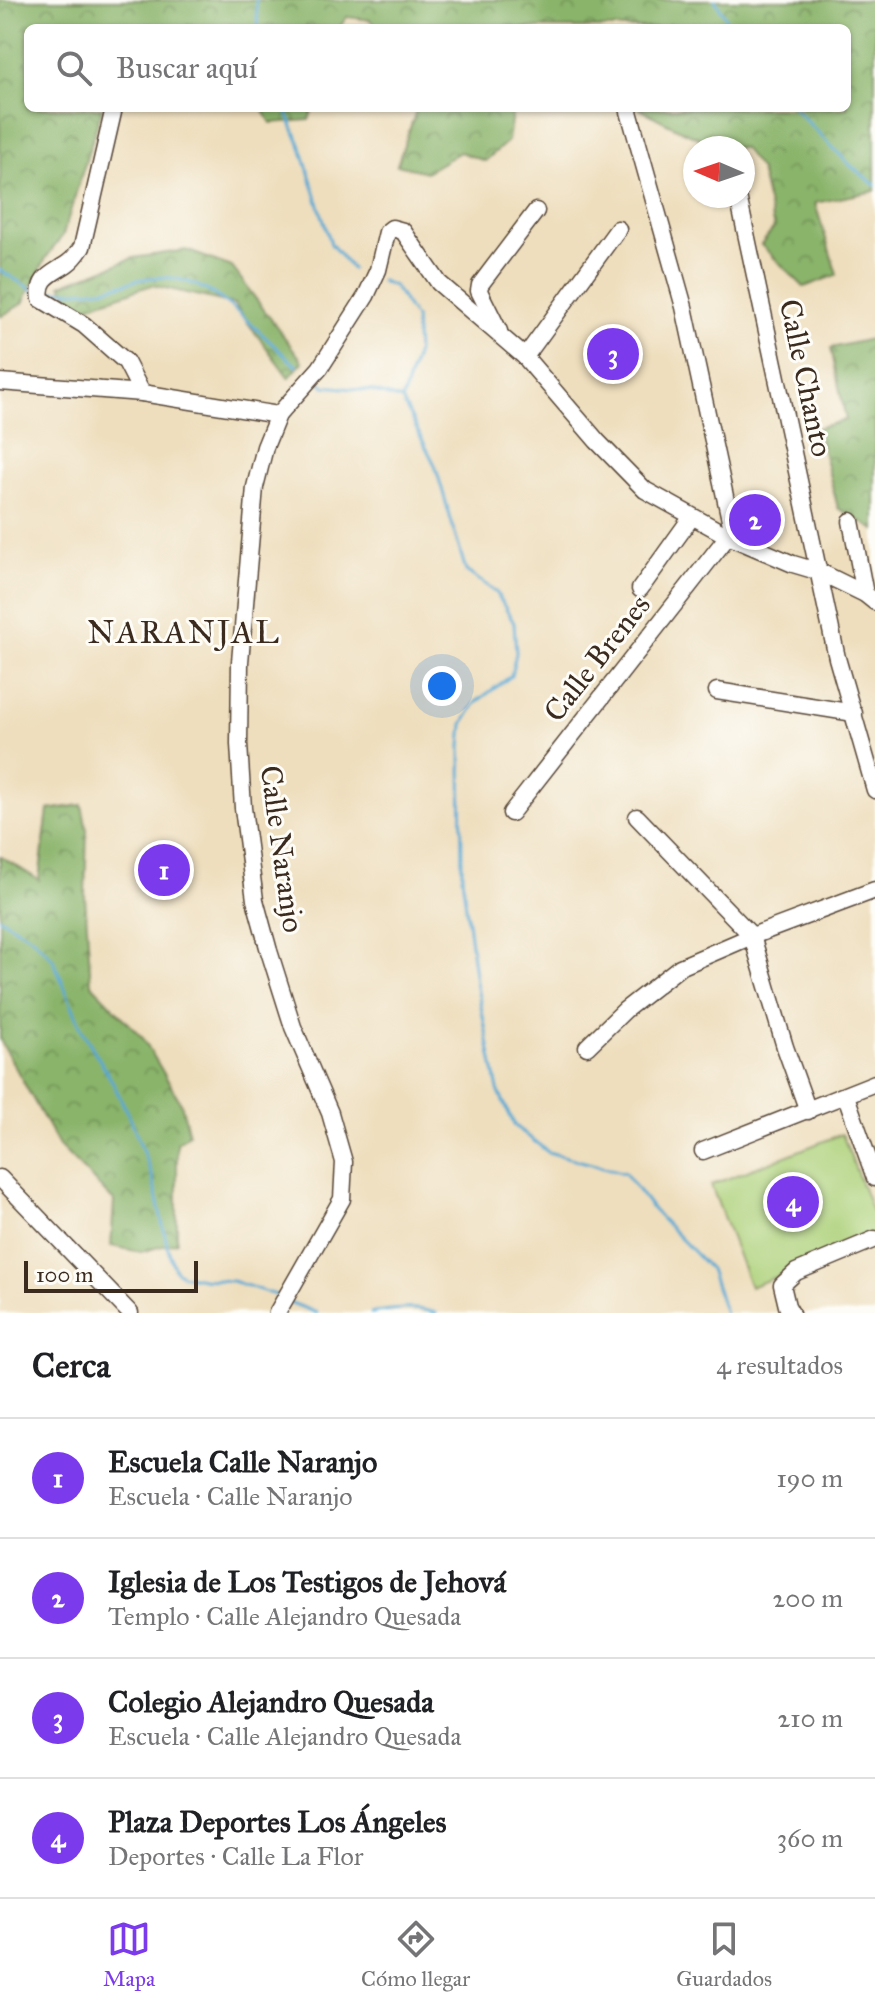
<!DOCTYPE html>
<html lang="es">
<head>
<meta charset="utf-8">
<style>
  :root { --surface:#fff; --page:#f2f2f2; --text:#202124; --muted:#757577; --line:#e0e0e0; --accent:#7c3aed }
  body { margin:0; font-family:"IM FELL Great Primer",serif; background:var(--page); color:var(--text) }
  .compass { position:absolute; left:683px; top:136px; width:72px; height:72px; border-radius:50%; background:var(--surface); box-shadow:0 2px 6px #0004; rotate:272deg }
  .scale { position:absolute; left:24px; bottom:20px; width:174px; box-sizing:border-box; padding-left:8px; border:4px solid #3b2a1e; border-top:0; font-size:22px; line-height:28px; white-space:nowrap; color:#3b2a1e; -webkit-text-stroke:6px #fdfcf7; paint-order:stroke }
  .you { position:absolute; left:442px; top:686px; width:28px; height:28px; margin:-20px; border:6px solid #fff; border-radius:50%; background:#1a73e8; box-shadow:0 0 0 12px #1a73e833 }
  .badge { display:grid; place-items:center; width:52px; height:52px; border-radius:50%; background:var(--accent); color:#fff; font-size:26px; font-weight:700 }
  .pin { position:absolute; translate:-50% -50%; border:4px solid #fff; box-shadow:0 2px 8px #0006 }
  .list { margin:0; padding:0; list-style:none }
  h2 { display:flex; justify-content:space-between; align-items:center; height:104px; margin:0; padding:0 32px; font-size:34px }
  h2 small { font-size:26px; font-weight:400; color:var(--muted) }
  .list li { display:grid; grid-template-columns:52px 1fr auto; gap:24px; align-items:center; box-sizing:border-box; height:120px; padding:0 32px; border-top:2px solid var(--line) }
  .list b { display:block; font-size:30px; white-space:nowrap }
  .list p { margin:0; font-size:26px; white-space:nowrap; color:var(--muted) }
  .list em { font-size:26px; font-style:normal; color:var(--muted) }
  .icon { flex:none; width:44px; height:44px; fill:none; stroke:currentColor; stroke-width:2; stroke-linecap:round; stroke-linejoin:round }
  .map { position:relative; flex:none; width:875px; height:1313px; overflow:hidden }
  .search { position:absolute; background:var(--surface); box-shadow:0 2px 6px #0004; left:24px; right:24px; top:24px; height:88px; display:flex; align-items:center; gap:20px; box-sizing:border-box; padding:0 28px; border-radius:12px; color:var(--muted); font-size:30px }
  .sheet { height:584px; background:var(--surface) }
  nav { display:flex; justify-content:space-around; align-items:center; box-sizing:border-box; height:112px; border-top:2px solid var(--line); background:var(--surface); font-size:22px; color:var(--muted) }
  nav a { display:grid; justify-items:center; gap:4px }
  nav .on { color:var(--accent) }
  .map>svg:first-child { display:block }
  .forest { fill:url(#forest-crowns); stroke:#626f44; stroke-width:2 }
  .park { fill:#aed27b; stroke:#747e4c; stroke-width:2 }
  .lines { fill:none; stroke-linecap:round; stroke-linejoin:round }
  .stream { stroke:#58a9d3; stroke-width:3 }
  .minor-casing { stroke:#564536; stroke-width:19 }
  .minor { stroke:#fff; stroke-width:16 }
  .labels { text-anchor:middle; stroke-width:6; stroke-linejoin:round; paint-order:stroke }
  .street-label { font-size:30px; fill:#3b2a1e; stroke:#fdfcf7 }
  .neighbourhood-label { font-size:32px; letter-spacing:2px; fill:#3b2a1e; stroke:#fdfcf7 }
</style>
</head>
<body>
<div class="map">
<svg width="875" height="1313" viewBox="0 0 875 1313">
  <defs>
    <pattern id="forest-crowns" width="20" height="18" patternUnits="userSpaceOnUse" patternTransform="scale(2)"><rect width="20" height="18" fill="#8ab46b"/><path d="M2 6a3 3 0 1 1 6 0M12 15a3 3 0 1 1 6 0" fill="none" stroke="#729357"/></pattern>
  </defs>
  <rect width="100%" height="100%" fill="#fdfcf7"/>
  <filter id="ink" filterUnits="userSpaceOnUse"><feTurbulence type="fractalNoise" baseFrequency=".0125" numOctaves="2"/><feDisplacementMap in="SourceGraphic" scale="16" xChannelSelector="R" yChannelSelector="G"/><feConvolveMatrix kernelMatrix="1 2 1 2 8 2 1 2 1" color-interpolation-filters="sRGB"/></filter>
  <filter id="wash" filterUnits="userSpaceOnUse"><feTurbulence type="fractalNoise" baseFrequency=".006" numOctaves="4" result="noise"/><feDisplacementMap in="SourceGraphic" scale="32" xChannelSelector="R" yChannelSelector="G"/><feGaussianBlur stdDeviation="1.8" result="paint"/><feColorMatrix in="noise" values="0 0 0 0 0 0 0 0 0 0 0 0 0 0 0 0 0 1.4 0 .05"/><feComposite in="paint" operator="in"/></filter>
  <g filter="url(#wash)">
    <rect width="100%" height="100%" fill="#eedebd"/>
    <!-- forest -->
    <g class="forest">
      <path d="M 0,0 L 875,0 L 875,191 L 815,203 L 837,275 L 804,287 L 761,245 L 774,228 L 760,170 L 743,148 C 710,148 666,123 638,108 L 847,108 L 847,28 L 376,28 L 371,20 L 347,17 L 339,28 L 28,28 L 28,108 L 102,108 L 63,235 L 46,258 L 23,303 L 0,317 Z"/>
      <polygon points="262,108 313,108 309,120 271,123"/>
      <polygon points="417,108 513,108 508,141 485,161 460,152 426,172 397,165"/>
      <polygon points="186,250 232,267 303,362 289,378 234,304 152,285 78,309 61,285 133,258"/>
      <polygon points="875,338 875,530 838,508 817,428 846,420 831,348"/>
      <polygon points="82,805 87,830 85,896 91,984 143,1038 181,1103 189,1134 177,1143 177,1242 141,1252 111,1246 114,1201 59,1146 0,1040 0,856 39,880 48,810"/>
    </g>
    <!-- park -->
    <polygon class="park" points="842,1134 875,1219 875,1238 750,1287 711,1185"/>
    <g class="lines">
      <!-- stream -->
      <g class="stream">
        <polyline points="256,0 258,28"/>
        <polyline points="715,0 732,28"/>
        <polyline points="285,108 300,144 331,244 352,269"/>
        <polyline points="794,108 851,166 875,185"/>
        <polyline points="0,270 34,291"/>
        <polyline points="381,281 394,286 415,318 417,352 402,400"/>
        <path d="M 46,291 C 64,291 83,292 101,289 C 118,287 133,280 149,278 C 211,270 254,331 297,366"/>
        <polyline points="317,380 325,386 372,391 402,400 435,465 466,571 496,592 514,623 516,653 511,676 476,702 463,724 461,746 462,877 476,982 498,1090 515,1126 548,1152 625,1173 653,1210 710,1269 725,1313"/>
        <polyline points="0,918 33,938 53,959 82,1030 112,1081 132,1122 152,1176 168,1249 175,1270 182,1275 203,1279 232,1281 279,1296"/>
        <polyline points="289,1302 317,1313"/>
        <path d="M 371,1313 C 393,1309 414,1306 436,1313"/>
      </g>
    </g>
  </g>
  <g filter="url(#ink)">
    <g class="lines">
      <defs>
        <g id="minor">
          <path d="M 114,108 L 82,247 C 78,253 74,259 68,263 C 53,274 37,277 41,299 L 84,325 L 126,362 L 142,393"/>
          <polyline points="628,108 684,307 734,538"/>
          <polyline points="738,196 837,658 875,790"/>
          <polyline points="499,331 479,291 480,285 536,211"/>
          <polyline points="525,357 618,229"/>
          <polyline points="0,382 142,393 278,415"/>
          <polyline points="851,521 865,594"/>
          <polyline points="640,589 691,518"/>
          <polyline points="717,691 854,713"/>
          <polyline points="511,813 728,536"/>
          <polyline points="637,817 752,936 785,1047 808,1111"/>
          <polyline points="587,1047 625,1010 680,967 752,936 875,890"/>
          <polyline points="846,1096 875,1178"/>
          <polyline points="703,1151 875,1083"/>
          <polyline points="0,1178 130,1313"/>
          <polyline points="277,1313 342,1199 344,1162 330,1113 293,1027 269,951 255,900 243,808 239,744 240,662 255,487 265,447 278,415 320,368 366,296 378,270 387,232 392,228 403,231 439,283 525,357 597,441 645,490 728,536 793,564 820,572 865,594 875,602"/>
          <polyline points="791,1313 787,1306 782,1285 796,1272 875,1239"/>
        </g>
      </defs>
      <!-- minor casing -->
      <use href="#minor" class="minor-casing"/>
      <!-- minor -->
      <use href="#minor" class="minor"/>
    </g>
  </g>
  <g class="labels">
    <!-- street labels -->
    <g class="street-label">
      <text transform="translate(806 378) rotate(78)" y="10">Calle Chanto</text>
      <text transform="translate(597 658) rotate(-52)" y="10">Calle Brenes</text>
      <text transform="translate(282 849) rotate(82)" y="10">Calle Naranjo</text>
    </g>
    <!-- neighbourhood labels -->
    <g class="neighbourhood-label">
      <text x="184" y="643">NARANJAL</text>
    </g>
  </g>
</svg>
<svg class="compass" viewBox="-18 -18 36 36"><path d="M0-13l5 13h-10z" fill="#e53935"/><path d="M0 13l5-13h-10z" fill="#757577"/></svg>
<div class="scale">100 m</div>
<div class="you"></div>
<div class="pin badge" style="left:164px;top:870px">1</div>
<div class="pin badge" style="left:755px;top:520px">2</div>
<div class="pin badge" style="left:613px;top:354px">3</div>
<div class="pin badge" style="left:793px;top:1202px">4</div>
<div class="search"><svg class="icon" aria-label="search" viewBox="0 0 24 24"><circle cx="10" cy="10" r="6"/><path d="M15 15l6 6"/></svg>Buscar aquí</div>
</div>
<section class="sheet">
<h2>Cerca<small>4 resultados</small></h2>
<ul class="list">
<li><span class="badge">1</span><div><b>Escuela Calle Naranjo</b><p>Escuela · Calle Naranjo</p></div><em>190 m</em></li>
<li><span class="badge">2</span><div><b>Iglesia de Los Testigos de Jehová</b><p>Templo · Calle Alejandro Quesada</p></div><em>200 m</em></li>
<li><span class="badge">3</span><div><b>Colegio Alejandro Quesada</b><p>Escuela · Calle Alejandro Quesada</p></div><em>210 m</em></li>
<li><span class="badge">4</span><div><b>Plaza Deportes Los Ángeles</b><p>Deportes · Calle La Flor</p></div><em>360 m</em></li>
</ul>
</section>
<nav>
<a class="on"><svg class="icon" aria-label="map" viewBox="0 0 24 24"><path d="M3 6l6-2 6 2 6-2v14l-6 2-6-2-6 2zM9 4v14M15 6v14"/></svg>Mapa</a>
<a><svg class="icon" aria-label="directions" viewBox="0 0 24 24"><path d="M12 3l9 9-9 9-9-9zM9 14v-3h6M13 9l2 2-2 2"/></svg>Cómo llegar</a>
<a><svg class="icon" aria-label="saved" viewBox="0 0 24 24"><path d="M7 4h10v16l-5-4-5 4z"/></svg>Guardados</a>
</nav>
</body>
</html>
